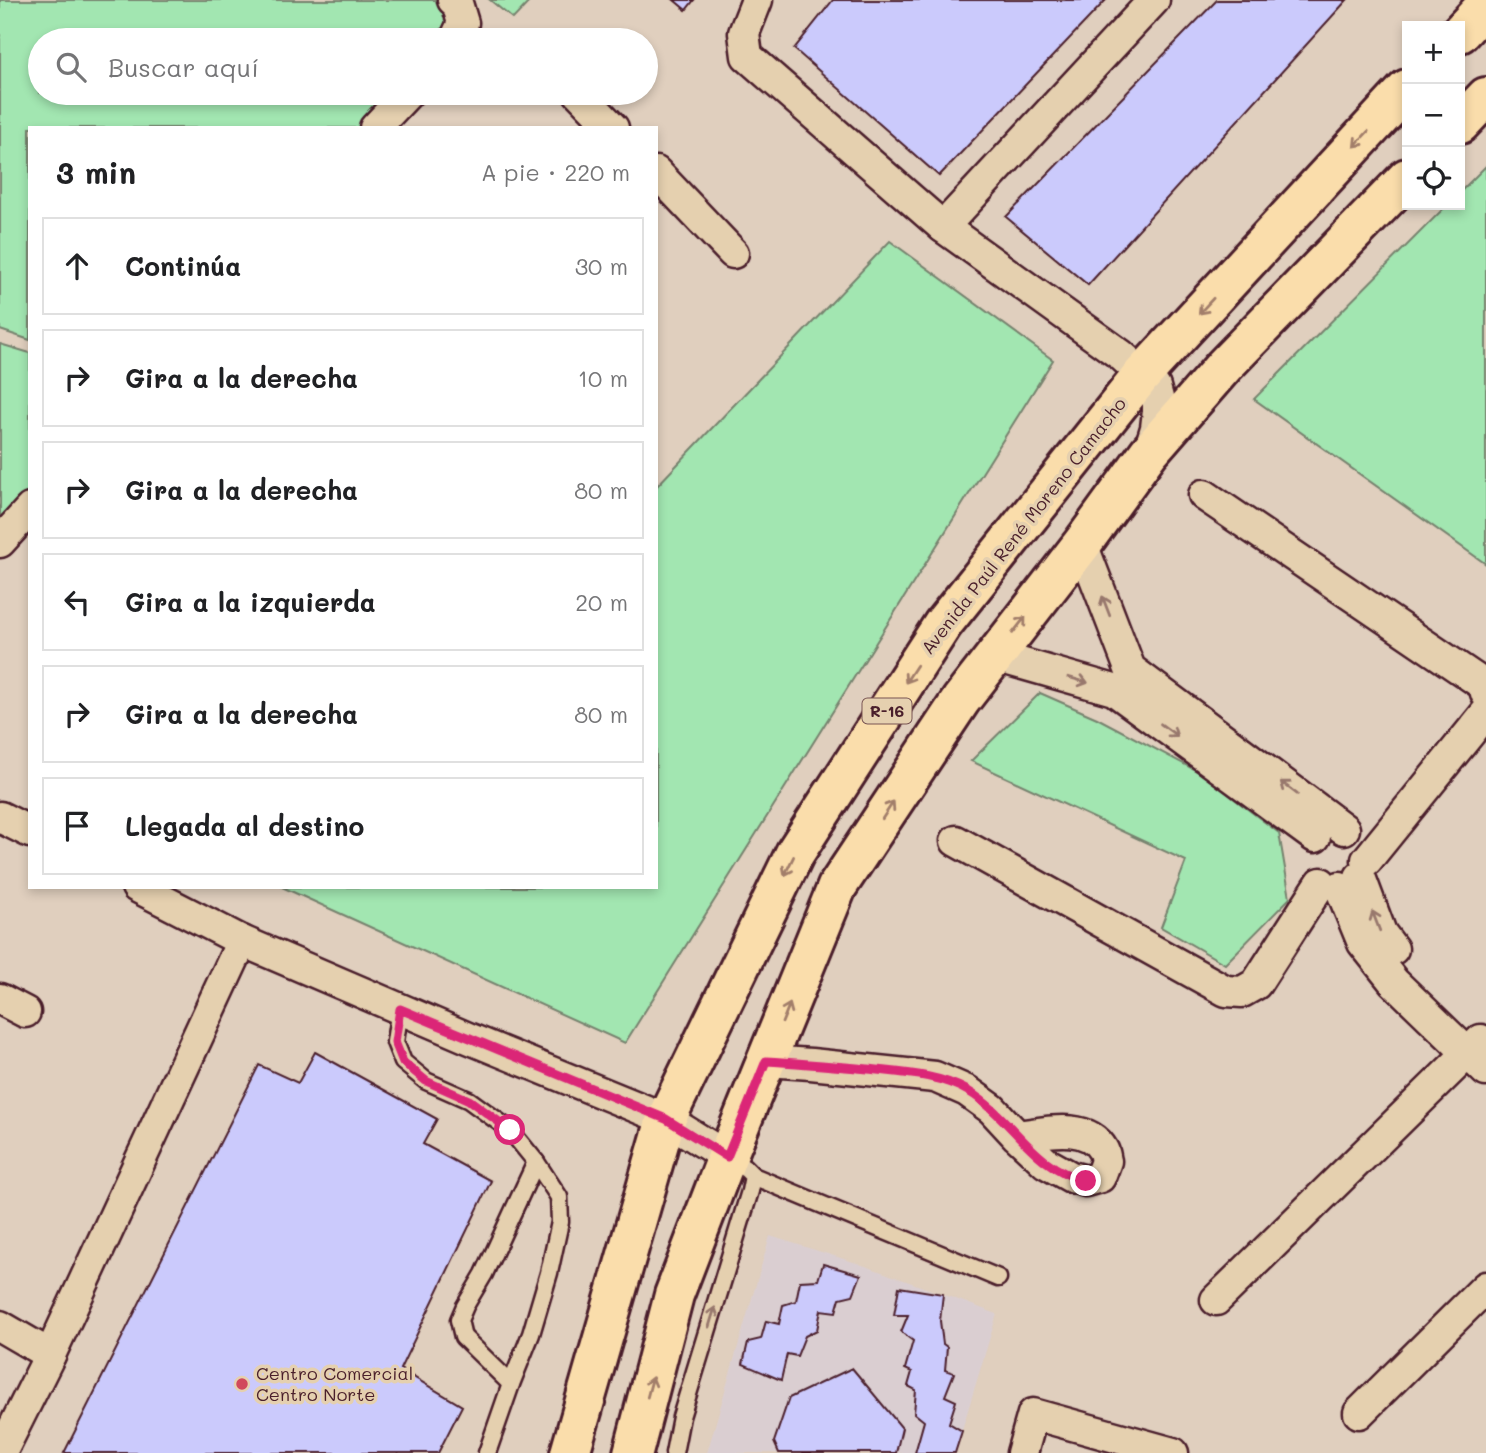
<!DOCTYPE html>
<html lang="es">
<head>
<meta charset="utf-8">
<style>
  :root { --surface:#fff; --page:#f6f6f6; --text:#202124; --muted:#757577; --line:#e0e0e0 }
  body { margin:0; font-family:Mali,sans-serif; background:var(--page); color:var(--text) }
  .controls { position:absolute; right:21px; top:21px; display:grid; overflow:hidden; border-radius:0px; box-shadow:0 4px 10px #0003 }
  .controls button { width:63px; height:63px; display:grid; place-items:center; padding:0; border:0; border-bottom:2px solid var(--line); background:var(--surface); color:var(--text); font:35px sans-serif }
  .stop { position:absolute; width:21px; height:21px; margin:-16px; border:5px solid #db2777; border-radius:50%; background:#fff }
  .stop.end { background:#db2777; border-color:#fff; box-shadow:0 2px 7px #0008 }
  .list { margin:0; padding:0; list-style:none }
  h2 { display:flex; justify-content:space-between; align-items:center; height:91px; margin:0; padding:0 28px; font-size:30px }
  h2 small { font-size:23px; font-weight:400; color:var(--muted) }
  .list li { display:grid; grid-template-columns:46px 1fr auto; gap:21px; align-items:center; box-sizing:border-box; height:98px; margin:0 14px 14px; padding:0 14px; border:2px solid var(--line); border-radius:0px }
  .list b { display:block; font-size:26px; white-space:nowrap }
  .list em { font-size:23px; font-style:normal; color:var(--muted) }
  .icon { flex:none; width:38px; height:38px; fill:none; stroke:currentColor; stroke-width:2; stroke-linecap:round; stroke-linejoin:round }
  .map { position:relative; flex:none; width:1486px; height:1453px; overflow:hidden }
  .search { position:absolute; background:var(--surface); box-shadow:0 4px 10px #0003; left:28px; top:28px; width:630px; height:77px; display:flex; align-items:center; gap:18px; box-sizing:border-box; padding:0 24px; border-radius:38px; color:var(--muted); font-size:26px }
  .panel { position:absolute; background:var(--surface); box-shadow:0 4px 10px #0003; left:28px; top:126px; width:630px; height:763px; border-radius:0px }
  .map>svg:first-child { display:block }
  .built { fill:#daced1 }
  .green { fill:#a2e6b1; stroke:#76826e; stroke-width:2 }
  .building { fill:#cbcafc; stroke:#4a1f2b; stroke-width:2 }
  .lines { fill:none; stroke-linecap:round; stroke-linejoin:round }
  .lane-casing { stroke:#4a1f2b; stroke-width:21 }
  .street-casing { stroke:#4a1f2b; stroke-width:35 }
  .primary-casing { stroke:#4a1f2b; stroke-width:44 }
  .lane { stroke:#e5d0af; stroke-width:16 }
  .street { stroke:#e5d0af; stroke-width:30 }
  .primary { stroke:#faddab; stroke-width:38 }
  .oneway { stroke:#a27e6b }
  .oneway2 { stroke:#98786d }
  .route { stroke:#db2777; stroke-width:9 }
  .poi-dot { fill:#d1495b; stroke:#e5d0af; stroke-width:2.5 }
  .labels { text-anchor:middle; stroke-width:7; stroke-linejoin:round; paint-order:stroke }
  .shield { fill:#e5d0af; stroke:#785453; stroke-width:2 }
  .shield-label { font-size:16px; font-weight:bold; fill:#4a1f2b }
  .street-label { font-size:18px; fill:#4a1f2b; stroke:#e5d0af }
  .poi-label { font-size:18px; fill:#4a1f2b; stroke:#e5d0af; text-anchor:start }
</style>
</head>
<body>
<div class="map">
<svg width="1486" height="1453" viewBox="0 0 1486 1453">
  <rect width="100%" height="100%" fill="#e0cfbe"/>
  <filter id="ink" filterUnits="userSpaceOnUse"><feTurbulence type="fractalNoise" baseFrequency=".0143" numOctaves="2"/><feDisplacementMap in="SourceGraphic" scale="14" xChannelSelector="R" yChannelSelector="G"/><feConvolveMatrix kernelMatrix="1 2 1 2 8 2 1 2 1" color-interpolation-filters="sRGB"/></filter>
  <g filter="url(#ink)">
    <!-- built -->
    <polygon class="built" points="770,1236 860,1264 997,1314 955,1453 707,1453"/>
    <!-- green -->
    <g class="green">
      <polygon points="0,0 439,0 451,9 444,40 40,40 40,93 396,93 364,128 30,128 30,340 0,330"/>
      <polygon points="490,0 531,0 513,19"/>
      <polygon points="1486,166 1486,564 1254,399 1447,205 1460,205 1460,192"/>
      <polygon points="890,241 1053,360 625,1043 282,887 656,887 656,487"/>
      <polygon points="0,344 30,353 30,496 0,530"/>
      <polygon points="1040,693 1097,718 1199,772 1279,833 1290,898 1225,964 1161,927 1186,861 971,761"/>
    </g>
    <!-- building -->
    <g class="building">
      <polygon points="674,0 694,0 686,10"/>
      <polygon points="833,0 1106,0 939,176 794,49"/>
      <polygon points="1217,0 1347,0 1088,285 1006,217"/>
      <polygon points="315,1052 437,1119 423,1144 491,1181 400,1369 462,1406 438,1453 64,1453 259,1065 298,1083"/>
      <polygon points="823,1264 861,1275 853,1295 840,1298 836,1312 821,1310 817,1330 805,1336 797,1356 787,1354 781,1380 743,1364 748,1342 761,1339 766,1321 779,1324 783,1305 796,1301 800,1281 818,1280"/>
      <polygon points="899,1287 943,1294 940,1321 943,1344 947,1347 945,1370 954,1373 945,1396 956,1401 949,1423 962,1431 955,1453 915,1453 924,1421 914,1413 916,1390 908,1386 912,1372 905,1369 913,1341 901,1332 908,1315 894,1315"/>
      <polygon points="852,1368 902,1428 896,1453 779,1453 774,1442 789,1398"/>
    </g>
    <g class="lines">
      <defs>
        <g id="lane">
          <polyline points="400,1008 395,1042 403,1062 426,1081 469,1100 510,1130 536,1162 559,1197 560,1222 549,1273 531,1334 511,1384 487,1453"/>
          <polyline points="753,1176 998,1278"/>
          <polyline points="511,1384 463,1337 459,1320 465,1306 484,1274 536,1162"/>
          <polyline points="674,1453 681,1417 750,1191 753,1176 744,1167 727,1157"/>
        </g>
        <g id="street">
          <polyline points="453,0 457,3 463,23 455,40"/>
          <polyline points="757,0 744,33 747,56 943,227 1121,355 1150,381 1155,387 1158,398 1158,411 1156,428 1149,451"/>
          <polyline points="579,93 613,128"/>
          <polyline points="375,128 408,93"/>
          <polyline points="656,172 733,253"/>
          <polyline points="943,227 1154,0"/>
          <polyline points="1204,495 1484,685 1486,693"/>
          <polyline points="0,542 30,509"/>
          <polyline points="1082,544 1130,669 1344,829"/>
          <polyline points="995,656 1114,690 1315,837"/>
          <polyline points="0,817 30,832"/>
          <polyline points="956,841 1226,991 1242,992 1256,984 1321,883"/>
          <polyline points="1367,860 1486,713"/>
          <polyline points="1360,877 1381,933 1393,949"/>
          <polyline points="137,887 242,941 468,1038 666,1119 727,1157"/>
          <polyline points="1340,887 1363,943 1394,982 1486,1071"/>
          <polyline points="0,999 25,1012"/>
          <path d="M 766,1061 L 811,1064 L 935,1077 L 967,1091 L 992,1109 L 1017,1136 L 1046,1163 L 1071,1177 L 1086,1181 L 1100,1177 L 1106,1161 C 1105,1158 1105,1153 1103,1150 C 1087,1121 1043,1133 1017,1136"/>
          <polyline points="1216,1300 1481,1040"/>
          <polyline points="0,1326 50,1355"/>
          <polyline points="1359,1413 1486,1287"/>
          <polyline points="1,1453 50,1355 242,941"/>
          <polyline points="1022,1453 1033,1414 1173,1453"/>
        </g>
        <g id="primary">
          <polyline points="1460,33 1486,5"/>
          <polyline points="1460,124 1486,97"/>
          <polyline points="570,1453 666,1119 795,853 943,624 1142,375 1407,89"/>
          <polyline points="633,1453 674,1295 727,1157 837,887 961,700 1082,544 1149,452 1224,366 1407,178"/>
        </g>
      </defs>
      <!-- lane casing -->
      <use href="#lane" class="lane-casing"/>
      <!-- street casing -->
      <use href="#street" class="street-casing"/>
      <!-- primary casing -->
      <use href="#primary" class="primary-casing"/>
      <!-- lane -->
      <use href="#lane" class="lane"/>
      <!-- street -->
      <use href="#street" class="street"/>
      <!-- primary -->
      <use href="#primary" class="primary"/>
    </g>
    <!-- one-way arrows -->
    <defs><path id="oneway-shaft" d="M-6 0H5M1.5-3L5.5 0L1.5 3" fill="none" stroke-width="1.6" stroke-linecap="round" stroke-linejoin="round" transform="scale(1.75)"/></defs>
    <g class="oneway">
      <use href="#oneway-shaft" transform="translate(1361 139) rotate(133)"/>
      <use href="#oneway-shaft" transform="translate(1206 306) rotate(133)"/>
      <use href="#oneway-shaft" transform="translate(1019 625) rotate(-52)"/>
      <use href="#oneway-shaft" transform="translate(911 674) rotate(123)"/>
      <use href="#oneway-shaft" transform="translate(888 810) rotate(-57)"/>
      <use href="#oneway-shaft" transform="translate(789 866) rotate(116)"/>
      <use href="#oneway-shaft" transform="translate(786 1013) rotate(-68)"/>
      <use href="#oneway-shaft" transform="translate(650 1387) rotate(-75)"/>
    </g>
    <g class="oneway2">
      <use href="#oneway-shaft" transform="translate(1106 606) rotate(-111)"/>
      <use href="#oneway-shaft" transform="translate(1078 680) rotate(16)"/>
      <use href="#oneway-shaft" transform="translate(1169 730) rotate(36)"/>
      <use href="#oneway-shaft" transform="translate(1289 788) rotate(-143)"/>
      <use href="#oneway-shaft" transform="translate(1376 921) rotate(-111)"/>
      <use href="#oneway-shaft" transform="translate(712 1317) rotate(-73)"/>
    </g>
  </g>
  <g class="lines" filter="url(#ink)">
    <!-- route -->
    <path class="route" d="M 510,1130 L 469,1100 L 426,1081 L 403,1062 L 395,1042 L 400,1009 L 666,1119 L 727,1157 L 766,1061 C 800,1063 834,1066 868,1069 C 902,1073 938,1074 968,1091 C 1013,1118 1031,1167 1086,1181"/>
  </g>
  <!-- markers -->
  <circle class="poi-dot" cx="242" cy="1384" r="7"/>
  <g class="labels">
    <!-- shield labels -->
    <rect class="shield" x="862.5" y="698.5" width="49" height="25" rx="5"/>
    <g class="shield-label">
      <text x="887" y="717">R-16</text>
    </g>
    <!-- street labels -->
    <g class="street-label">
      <text transform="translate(1024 526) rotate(-52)" y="6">Avenida Paúl René Moreno Camacho</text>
    </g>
    <!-- poi labels -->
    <g class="poi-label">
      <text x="256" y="1380">Centro Comercial<tspan x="256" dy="21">Centro Norte</tspan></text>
    </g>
  </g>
</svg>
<div class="controls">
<button>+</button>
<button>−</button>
<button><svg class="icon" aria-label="locate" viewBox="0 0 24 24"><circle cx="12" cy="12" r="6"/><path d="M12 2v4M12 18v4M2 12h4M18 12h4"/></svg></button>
</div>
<div class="stop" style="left:510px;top:1130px"></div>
<div class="stop end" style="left:1086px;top:1181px"></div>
<div class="search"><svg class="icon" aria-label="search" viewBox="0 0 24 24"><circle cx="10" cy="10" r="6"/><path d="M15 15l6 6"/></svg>Buscar aquí</div>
<section class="panel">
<h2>3 min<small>A pie · 220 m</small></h2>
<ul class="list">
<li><svg class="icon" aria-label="ahead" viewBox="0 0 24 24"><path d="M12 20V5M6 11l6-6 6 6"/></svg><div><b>Continúa</b></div><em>30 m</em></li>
<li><svg class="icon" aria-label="right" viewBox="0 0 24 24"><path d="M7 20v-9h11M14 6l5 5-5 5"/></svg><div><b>Gira a la derecha</b></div><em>10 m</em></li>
<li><svg class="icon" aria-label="right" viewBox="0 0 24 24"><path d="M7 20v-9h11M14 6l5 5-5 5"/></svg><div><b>Gira a la derecha</b></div><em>80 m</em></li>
<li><svg class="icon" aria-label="left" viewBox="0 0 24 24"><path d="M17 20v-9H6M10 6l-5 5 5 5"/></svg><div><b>Gira a la izquierda</b></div><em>20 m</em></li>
<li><svg class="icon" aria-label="right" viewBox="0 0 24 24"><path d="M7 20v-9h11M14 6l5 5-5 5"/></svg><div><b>Gira a la derecha</b></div><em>80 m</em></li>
<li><svg class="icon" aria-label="arrive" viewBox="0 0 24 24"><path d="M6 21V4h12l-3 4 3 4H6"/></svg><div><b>Llegada al destino</b></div></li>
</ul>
</section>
</div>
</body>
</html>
